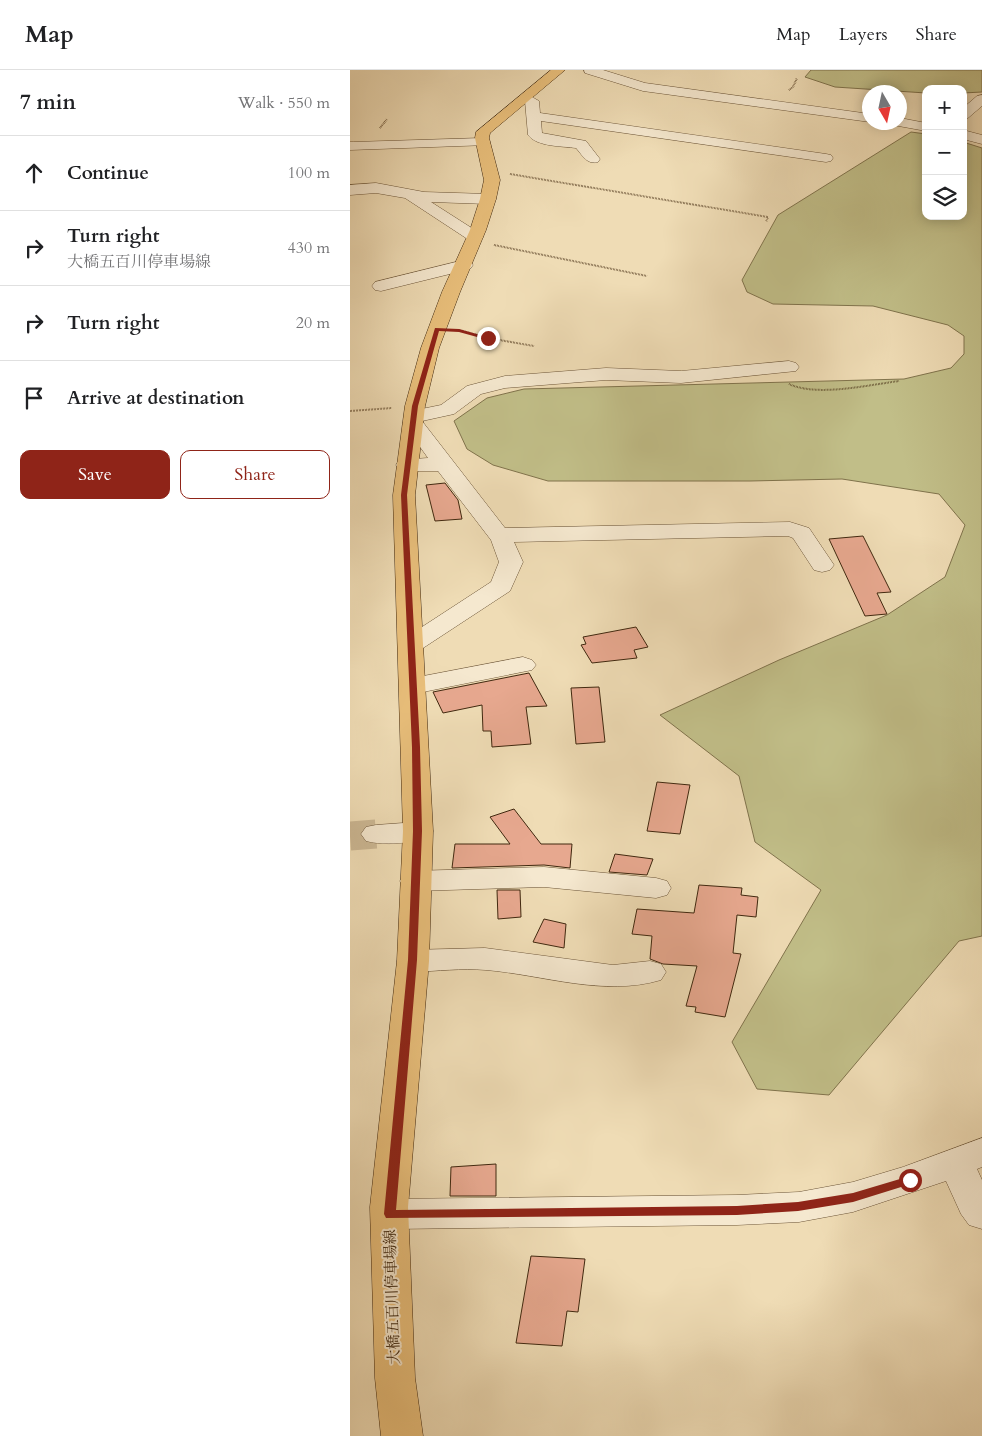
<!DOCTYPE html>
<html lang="en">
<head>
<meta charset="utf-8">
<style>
  :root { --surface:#fff; --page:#f2f2f2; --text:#202124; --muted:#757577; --line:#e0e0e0; --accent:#8f2418 }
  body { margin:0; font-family:Cardo,"Noto Serif JP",serif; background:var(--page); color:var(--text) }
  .controls { position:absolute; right:15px; top:15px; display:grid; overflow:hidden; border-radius:10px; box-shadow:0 2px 12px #0003 }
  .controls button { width:45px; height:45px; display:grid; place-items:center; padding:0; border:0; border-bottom:1px solid var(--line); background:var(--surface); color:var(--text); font:25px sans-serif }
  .compass { position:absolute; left:512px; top:15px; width:45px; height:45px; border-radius:50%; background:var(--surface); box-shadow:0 2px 12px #0003; rotate:171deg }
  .stop { position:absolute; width:15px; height:15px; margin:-11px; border:4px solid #8f2418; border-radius:50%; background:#fff }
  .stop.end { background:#8f2418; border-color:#fff; box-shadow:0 1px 5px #0008 }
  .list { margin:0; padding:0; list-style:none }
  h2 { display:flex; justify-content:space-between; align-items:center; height:65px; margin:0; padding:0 20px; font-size:21px }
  h2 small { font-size:16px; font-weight:400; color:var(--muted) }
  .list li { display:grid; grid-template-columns:32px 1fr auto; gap:15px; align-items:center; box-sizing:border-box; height:75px; padding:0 20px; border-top:1px solid var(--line) }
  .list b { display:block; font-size:19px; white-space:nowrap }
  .list p { margin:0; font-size:16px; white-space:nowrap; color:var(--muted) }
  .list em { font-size:16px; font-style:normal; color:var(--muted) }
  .actions { display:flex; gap:10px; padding:15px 20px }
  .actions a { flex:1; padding:11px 0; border:1px solid var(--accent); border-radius:10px; text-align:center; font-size:18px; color:var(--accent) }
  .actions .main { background:var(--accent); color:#fff }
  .icon { flex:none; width:28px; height:28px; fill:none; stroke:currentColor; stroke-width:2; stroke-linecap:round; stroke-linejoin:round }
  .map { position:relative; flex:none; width:632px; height:1366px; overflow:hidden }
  header { display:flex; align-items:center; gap:30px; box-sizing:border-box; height:70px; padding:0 25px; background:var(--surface); border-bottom:1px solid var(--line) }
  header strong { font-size:24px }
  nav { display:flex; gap:28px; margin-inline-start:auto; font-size:18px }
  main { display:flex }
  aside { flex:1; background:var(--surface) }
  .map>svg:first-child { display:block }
  .green { fill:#c1be88; stroke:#80734c }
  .building { fill:#e7a88f; stroke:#40280f }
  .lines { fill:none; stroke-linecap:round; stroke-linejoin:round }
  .minor-tunnel { stroke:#ccb894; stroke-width:29; stroke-dasharray:29 15; stroke-linecap:butt }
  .minor-casing { stroke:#6c5538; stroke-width:1 }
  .major-casing { stroke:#40280f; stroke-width:1 }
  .path { stroke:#40280f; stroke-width:2; stroke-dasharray:0.5 1; stroke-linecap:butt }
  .minor { fill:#f5e8cf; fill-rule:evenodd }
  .major { fill:#e8be7a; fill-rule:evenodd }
  .route { fill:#8f2418 }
  .labels { text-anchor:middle; stroke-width:4; stroke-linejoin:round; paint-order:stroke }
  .street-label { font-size:15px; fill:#40280f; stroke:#f5e8cf }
</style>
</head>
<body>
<header>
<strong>Map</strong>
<nav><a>Map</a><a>Layers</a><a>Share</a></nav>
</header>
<main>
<aside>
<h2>7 min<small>Walk · 550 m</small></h2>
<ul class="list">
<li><svg class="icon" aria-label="ahead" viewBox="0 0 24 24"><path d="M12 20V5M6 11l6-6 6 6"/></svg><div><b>Continue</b></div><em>100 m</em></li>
<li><svg class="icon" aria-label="right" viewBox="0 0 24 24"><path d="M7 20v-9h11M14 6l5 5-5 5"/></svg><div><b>Turn right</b><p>大橋五百川停車場線</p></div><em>430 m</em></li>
<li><svg class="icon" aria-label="right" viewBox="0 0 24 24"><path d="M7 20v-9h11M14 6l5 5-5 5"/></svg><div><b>Turn right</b></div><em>20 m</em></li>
<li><svg class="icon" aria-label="arrive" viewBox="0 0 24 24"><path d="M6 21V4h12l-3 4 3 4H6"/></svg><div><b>Arrive at destination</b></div></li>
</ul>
<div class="actions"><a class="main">Save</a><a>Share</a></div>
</aside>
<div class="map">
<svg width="632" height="1366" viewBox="0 0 632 1366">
  <rect width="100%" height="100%" fill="#efdcb5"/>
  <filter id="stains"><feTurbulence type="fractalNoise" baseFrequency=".004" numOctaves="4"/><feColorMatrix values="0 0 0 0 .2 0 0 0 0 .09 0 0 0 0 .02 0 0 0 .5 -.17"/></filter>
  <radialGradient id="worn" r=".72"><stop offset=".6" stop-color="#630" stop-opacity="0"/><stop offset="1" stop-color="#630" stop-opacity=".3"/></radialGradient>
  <!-- green -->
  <g class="green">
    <polygon points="461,0 632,0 632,22 613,23 613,19 576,19 576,23 485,17 455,7"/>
    <polygon points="561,62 576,64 576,146 613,146 613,72 632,78 632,866 609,871 479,1025 407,1019 382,972 471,820 405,772 389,706 310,645 429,590 537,545 595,507 615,455 589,424 492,409 400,411 198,411 143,395 117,379 104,351 137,328 174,319 554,309 601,298 614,284 614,266 598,255 523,236 423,234 397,222 392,210 428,145"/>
  </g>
  <!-- building -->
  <g class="building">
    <polygon points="95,413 108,430 112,449 85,451 76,415"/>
    <polygon points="513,466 541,522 527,523 537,544 515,546 479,469"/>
    <polygon points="286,557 298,577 284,580 287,588 242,593 231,575 236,574 233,567"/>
    <polygon points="179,603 197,636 176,637 181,674 142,677 141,661 133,661 132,635 93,643 83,622"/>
    <polygon points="249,617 255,672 226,674 221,618"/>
    <polygon points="307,712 340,715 330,764 297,761"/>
    <polygon points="164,739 191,774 222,774 220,798 194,795 102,798 105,774 160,774 140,747"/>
    <polygon points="265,784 303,789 297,805 259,802"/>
    <polygon points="349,815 392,818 391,825 408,827 406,847 387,845 383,883 391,884 375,947 345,942 346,937 336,936 347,896 313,894 300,889 302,866 282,864 287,839 344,843"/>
    <polygon points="147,820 170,820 171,847 148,849"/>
    <polygon points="194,849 216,854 214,878 183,872"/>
    <polygon points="146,1094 146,1126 100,1126 101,1097"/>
    <polygon points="181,1186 235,1189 228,1242 217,1241 212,1276 166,1273"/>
  </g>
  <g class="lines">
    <!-- minor-tunnel -->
    <polyline class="minor-tunnel" points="0,766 26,764"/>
    <defs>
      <g id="minor">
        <polygon points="234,0 253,0 295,13 520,44 520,52 293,21 235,3"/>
        <polygon points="632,25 632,36 618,48 613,49 613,38 627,26"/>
        <path d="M 182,27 L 189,31 L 190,43 L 476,84 L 481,85 L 483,88 L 481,91 L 476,92 L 191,51 L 192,63 L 236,71 L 250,89 L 248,92 C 237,95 233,86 226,78 C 212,76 187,77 178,65 L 175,31 Z"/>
        <polygon points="550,48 576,53 576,61 543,55 541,52 550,52"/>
        <polygon points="613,60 632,65 632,74 613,69"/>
        <polygon points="133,68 138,69 140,72 138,75 0,80 0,72 3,72"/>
        <polygon points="26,113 74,122 138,124 144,126 146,129 144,132 138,134 81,132 131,164 133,167 131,170 119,170 55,128 26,123 0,125 0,115"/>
        <polygon points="114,190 120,191 123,195 120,199 31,221 25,220 22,216 25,212"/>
        <polygon points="439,291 446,293 449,297 446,301 331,313 256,310 155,318 131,324 104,344 72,351 155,458 440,452 459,458 484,495 480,500 472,502 464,500 443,468 438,466 164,472 173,492 160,521 70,580 61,583 52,580 48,575 52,570 141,512 149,492 141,470 88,401 57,401 49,400 46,395 49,390 78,388 53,353 57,342 91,335 117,316 155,306 256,298 331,301"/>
        <polygon points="173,587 182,590 186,595 182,600 63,624 54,622 50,616 54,610 63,608"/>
        <path d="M 68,752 L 78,754 L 83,761 L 78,768 C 59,773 35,776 16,771 L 11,764 L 16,757 L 26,755 Z"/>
        <polygon points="194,797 306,808 317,811 321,818 317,825 306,828 194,817 65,821 54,818 50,811 54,804 65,801"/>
        <path d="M 135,878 L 263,895 L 300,891 L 311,894 L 316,902 L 311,910 C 254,927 194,905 136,900 C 112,898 87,901 63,902 L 52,899 L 47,891 L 52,883 L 63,880 Z"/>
        <polygon points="632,1068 632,1097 627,1099 632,1110 632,1159 619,1155 611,1144 596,1111 503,1142 449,1152 387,1155 40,1159 27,1155 21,1144 27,1133 40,1129 387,1125 449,1122 503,1112 553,1097"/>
      </g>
      <polygon id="major" points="201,0 215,0 140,63 139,68 150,110 146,129 136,160 110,222 89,278 75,336 65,425 83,761 79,891 58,1137 65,1308 73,1366 31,1366 25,1308 20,1137 47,891 53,761 43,425 55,336 71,278 92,222 120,160 130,129 134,110 125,68 126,62"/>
    </defs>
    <!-- minor casing -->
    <use href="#minor" class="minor-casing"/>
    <!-- major casing -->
    <use href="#major" class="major-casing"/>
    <!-- path -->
    <g class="path">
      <polyline points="439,20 443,17 447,8"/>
      <polyline points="30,58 37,49"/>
      <polyline points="160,104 418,147 416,152"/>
      <polyline points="144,175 297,206"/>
      <polyline points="109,260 138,268 184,276"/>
      <path d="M 439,314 C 467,327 518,315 549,311"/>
      <polyline points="0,341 42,338"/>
    </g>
    <!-- minor -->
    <use href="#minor" class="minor"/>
    <!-- major -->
    <use href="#major" class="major"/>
  </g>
  <!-- route -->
  <polygon class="route" points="85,258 109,259 141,268 138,270 109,262 89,261 68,336 57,425 70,677 72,761 67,890 46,1140 387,1136 448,1132 503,1123 560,1106 566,1110 564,1113 503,1132 448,1141 387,1145 36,1148 34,1144 58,890 63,761 62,677 51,425 62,336"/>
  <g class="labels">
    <!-- street labels -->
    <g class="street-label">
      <text transform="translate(42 1227) rotate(-92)" y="5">大橋五百川停車場線</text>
    </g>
  </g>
  <rect width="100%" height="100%" filter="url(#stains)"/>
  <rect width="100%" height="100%" fill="url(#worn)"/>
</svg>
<div class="controls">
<button>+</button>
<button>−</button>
<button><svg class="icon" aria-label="layers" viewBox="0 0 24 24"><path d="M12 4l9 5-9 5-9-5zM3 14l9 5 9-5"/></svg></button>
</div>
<svg class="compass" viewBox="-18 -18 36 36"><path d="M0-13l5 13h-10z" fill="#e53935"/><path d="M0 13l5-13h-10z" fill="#757577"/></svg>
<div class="stop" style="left:560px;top:1110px"></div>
<div class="stop end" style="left:138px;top:268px"></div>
</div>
</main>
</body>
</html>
